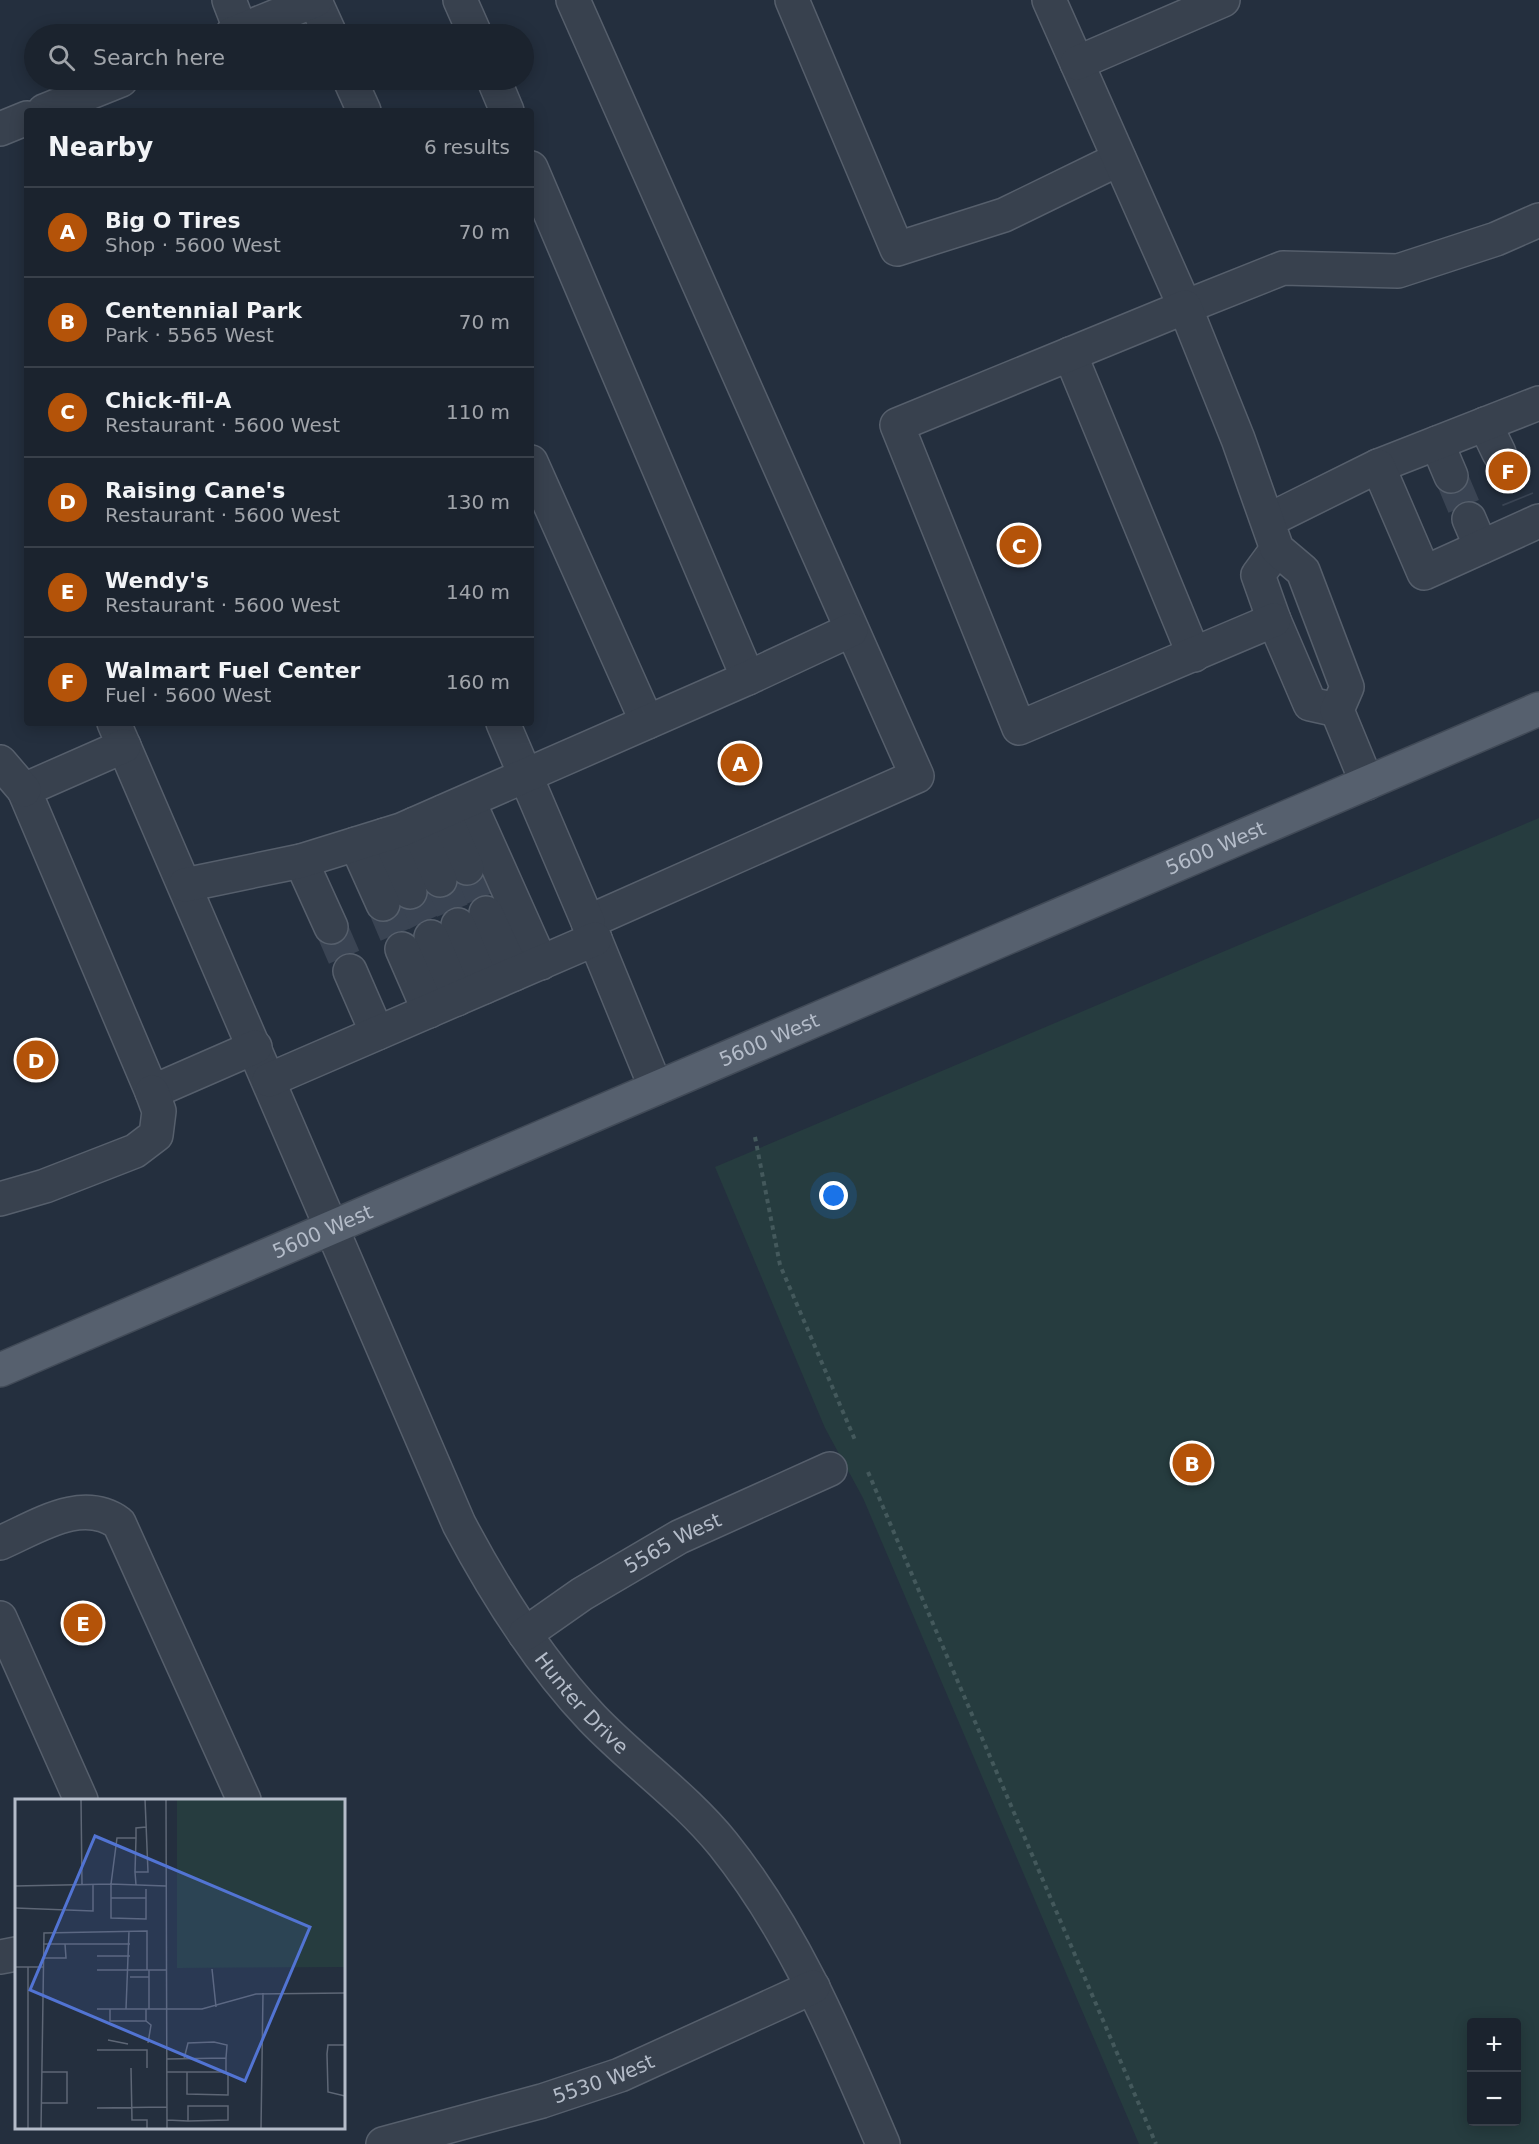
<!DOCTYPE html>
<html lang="en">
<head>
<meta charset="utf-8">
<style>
  :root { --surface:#1b232e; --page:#242b36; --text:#f1f3f6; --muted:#a0a4aa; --line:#39404a; --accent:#b45309 }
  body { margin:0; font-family:"DejaVu Sans",sans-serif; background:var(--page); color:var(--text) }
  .controls { position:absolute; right:18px; bottom:18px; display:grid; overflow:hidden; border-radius:6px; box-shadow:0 3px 15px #0003 }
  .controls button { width:54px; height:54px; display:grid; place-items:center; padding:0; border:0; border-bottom:2px solid var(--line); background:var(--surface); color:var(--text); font:30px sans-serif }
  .you { position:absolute; left:834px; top:1196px; width:21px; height:21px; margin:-15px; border:4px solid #fff; border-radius:50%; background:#1a73e8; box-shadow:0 0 0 9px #1a73e833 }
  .badge { display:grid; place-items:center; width:39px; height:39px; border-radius:50%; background:var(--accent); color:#fff; font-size:20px; font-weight:700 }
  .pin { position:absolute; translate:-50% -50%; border:3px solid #fff; box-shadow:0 2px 6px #0006 }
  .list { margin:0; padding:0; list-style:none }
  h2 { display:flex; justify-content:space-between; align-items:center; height:78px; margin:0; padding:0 24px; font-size:26px }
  h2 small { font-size:20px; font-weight:400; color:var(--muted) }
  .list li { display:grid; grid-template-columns:39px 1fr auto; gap:18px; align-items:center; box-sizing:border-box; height:90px; padding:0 24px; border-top:2px solid var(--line) }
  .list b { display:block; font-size:22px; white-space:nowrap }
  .list p { margin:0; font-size:20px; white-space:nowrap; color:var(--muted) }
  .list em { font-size:20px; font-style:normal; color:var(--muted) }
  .icon { flex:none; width:33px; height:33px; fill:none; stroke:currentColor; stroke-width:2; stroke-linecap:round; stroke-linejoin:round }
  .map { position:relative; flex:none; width:1539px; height:2144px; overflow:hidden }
  .search { position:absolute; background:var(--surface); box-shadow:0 3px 15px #0003; left:24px; top:24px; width:510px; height:66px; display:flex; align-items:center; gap:15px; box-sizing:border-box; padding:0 21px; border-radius:33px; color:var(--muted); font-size:22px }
  .panel { position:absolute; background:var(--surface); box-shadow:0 3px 15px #0003; left:24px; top:108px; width:510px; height:618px; border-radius:6px }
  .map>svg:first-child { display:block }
  .green { fill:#263c3f; fill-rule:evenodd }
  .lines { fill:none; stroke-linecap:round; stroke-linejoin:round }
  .minor-tunnel { stroke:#3a4453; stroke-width:33; stroke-dasharray:33 16; stroke-linecap:butt }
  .minor-casing { stroke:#565f6c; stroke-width:36 }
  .major-casing { stroke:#414a57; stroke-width:36 }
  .path { stroke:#44595c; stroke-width:4; stroke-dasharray:4.5 4.5; stroke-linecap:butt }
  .minor { stroke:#38414e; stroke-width:33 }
  .major { stroke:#56606e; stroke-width:33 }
  .labels { text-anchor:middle; stroke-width:6; stroke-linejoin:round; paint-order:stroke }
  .street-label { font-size:20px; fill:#b4bcc9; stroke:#1d2633 }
  .inset-road { fill:none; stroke:#5e6776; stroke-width:1.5 }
  .view { fill:#5274d3; fill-opacity:0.15; stroke:#5274d3; stroke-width:3 }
  .inset-edge { fill:none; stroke:#b4bcc9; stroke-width:3 }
</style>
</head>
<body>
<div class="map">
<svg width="1539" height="2144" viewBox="0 0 1539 2144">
  <rect width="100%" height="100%" fill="#242f3e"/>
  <!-- green -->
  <path class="green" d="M 1539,818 L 1539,2144 L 1139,2144 L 863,1498 L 825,1428 L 715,1167 ZM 1472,2022 L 1516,2022 L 1516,2122 L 1472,2122 Z"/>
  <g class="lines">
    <!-- minor-tunnel -->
    <g class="minor-tunnel">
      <polyline points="1499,453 1518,500"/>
      <polyline points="1451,476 1469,519"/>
      <polyline points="467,868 486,913"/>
      <polyline points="440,880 458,925"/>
      <polyline points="410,892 431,937"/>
      <polyline points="383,904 402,949"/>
      <polyline points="331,927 350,971"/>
    </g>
    <defs>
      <g id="minor">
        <polyline points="229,0 241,31"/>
        <polyline points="460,0 475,34"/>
        <polyline points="573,0 917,776 588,922 656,1088"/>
        <polyline points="792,0 897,249 1004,215 1119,159"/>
        <polyline points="1049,0 1185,307 1283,268 1398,271 1496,239 1539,220"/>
        <polyline points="315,1 330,34"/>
        <polyline points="232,34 316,0"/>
        <polyline points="1077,63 1223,0"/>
        <polyline points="350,80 364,111"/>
        <polyline points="494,80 507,111"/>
        <polyline points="44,111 121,80"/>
        <polyline points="0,129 27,118"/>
        <polyline points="531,168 748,678"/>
        <polyline points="1070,354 1194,655"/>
        <polyline points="1485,424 1499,453"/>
        <polyline points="1437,443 1451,476"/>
        <polyline points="531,462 647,722"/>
        <polyline points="1378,466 1539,403"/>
        <polyline points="1469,519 1481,547"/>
        <polyline points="1269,520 1378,466 1424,573 1539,521"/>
        <polyline points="1277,549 1258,575 1274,620 1310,704 1337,710"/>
        <polyline points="1274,620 1019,728 897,425 1185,307 1238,439 1277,549 1303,571 1347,687 1337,710 1367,783"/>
        <path id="s1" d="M 114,723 L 459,1524 C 496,1594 538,1661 592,1718 C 634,1762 685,1797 723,1844 C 795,1934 838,2039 883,2144"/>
        <polyline points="503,723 588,922"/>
        <polyline points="124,746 24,790 152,1092 255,1047"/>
        <polyline points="0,762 24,790"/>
        <polyline points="469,802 541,963"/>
        <polyline points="443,812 467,868"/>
        <polyline points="415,824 440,880"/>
        <polyline points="385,835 410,892"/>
        <polyline points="356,844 383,904"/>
        <polyline points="301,861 331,927"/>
        <polyline points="185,885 301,861 401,830 748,678 851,630"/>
        <polyline points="486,913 514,974"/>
        <polyline points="458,925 484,987"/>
        <polyline points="431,937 457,999"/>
        <polyline points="402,949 429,1011"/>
        <polyline points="350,971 377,1033"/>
        <polyline points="269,1080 595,939"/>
        <polyline points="0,1199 45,1186 135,1151 156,1135 159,1111 152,1092"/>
        <path d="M 0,1543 C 37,1527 82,1496 119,1523 L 244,1800"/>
        <polyline points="0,1618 81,1800"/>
        <path id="s2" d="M 525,1634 L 582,1594 L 679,1537 L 830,1469"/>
        <polyline points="0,1957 16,1954"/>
        <path id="s3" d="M 383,2144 L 542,2101 L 620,2075 L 813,1987"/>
      </g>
      <g id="major">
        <path id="s4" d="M 0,1370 L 1539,709"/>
      </g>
    </defs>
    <!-- minor casing -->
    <use href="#minor" class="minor-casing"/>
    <!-- major casing -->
    <use href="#major" class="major-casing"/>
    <!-- path -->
    <g class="path">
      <polyline points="755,1137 780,1265 855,1440"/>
      <polyline points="868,1472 1156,2144"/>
    </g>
    <!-- minor -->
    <use href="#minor" class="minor"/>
    <!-- major -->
    <use href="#major" class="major"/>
  </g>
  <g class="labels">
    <!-- street labels -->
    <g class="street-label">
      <text dy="7" stroke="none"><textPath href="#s4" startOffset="1323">5600 West</textPath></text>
      <text dy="7" stroke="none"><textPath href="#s4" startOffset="837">5600 West</textPath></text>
      <text dy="7" stroke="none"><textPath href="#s4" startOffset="351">5600 West</textPath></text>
      <text dy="7" stroke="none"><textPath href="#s2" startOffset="174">5565 West</textPath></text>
      <text dy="7" stroke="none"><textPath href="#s1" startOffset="1090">Hunter Drive</textPath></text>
      <text dy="7" stroke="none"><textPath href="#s3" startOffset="230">5530 West</textPath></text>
    </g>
  </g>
  <!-- overview -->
  <g transform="translate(15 1799)">
    <rect width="330" height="330" fill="#242f3e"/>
    <path d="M 162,0 L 330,0 L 330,168 L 162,169 Z" fill="#263c3f"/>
    <path class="inset-road" d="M 66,0 L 67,86M 151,0 L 152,330M 120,73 L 121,39M 121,86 L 120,73 L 133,73 L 130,0M 0,87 L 96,85 L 102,39 L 121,39 L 121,29 L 131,28M 131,90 L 131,120 L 96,119 L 96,85 L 151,87M 96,99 L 131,99M 0,109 L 78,112 L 78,86M 28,145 L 115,145M 82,157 L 115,157M 28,159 L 51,159 L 50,145M 0,168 L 28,168M 13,168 L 13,330M 197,170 L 201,208M 82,171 L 132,171M 134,171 L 134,210M 115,178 L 134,178M 82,210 L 187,210 L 241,195 L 330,194M 95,210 L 95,222 L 131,222 L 131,210M 111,210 L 114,132M 131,222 L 136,226 L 133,244M 93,241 L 113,245M 330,246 L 313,246 L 312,255 L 313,293 L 330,297M 82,251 L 132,251 L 132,269M 152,260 L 211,259 L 211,274M 169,260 L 173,244 L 199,243 L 212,246 L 211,259M 116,269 L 117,321 L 132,321 L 132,330M 152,273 L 206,273 L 213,275 L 213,296 L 172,295 L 172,273M 26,304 L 52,304 L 52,273 L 27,273M 82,309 L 152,308M 152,321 L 173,322 L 213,321 L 213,307 L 173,307 L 173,322M 26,330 L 29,134 L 132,132 L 132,171 L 152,171M 246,330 L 248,194"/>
    <path class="view" d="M 80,37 L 295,128 L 230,282 L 15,191 Z"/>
    <rect width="330" height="330" class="inset-edge"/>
  </g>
</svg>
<div class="controls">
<button>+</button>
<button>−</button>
</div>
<div class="you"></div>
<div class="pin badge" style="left:740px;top:763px">A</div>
<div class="pin badge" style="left:1192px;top:1463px">B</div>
<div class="pin badge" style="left:1019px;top:545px">C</div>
<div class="pin badge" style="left:36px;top:1060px">D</div>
<div class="pin badge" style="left:83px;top:1623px">E</div>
<div class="pin badge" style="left:1508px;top:471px">F</div>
<div class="search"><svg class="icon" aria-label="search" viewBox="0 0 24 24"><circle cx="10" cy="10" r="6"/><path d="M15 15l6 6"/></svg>Search here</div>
<section class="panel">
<h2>Nearby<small>6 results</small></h2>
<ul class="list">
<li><span class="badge">A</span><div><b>Big O Tires</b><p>Shop · 5600 West</p></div><em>70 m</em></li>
<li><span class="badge">B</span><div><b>Centennial Park</b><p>Park · 5565 West</p></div><em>70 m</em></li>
<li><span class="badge">C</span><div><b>Chick-fil-A</b><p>Restaurant · 5600 West</p></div><em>110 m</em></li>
<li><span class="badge">D</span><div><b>Raising Cane's</b><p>Restaurant · 5600 West</p></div><em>130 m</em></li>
<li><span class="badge">E</span><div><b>Wendy's</b><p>Restaurant · 5600 West</p></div><em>140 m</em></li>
<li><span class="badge">F</span><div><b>Walmart Fuel Center</b><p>Fuel · 5600 West</p></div><em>160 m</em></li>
</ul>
</section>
</div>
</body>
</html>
